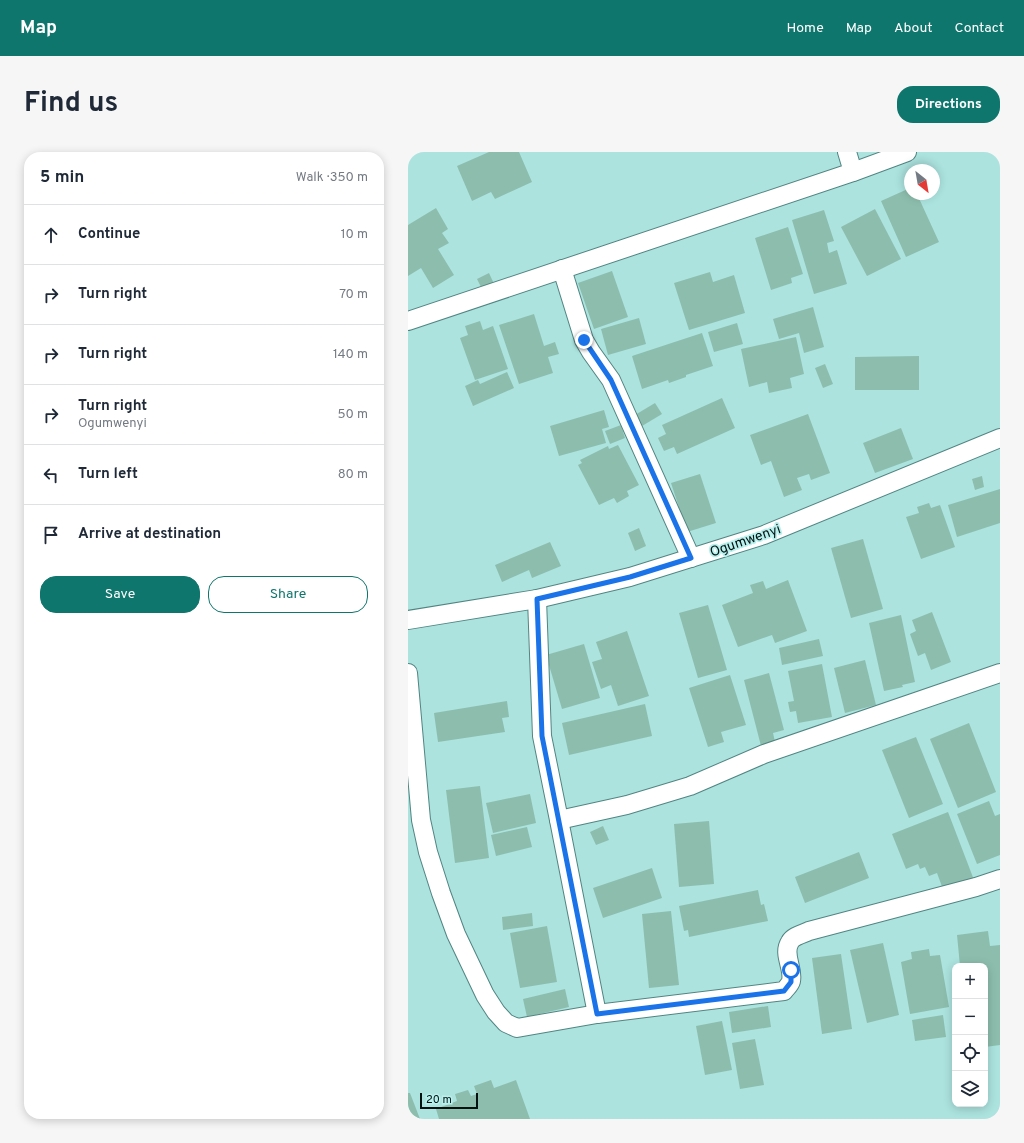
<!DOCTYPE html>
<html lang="en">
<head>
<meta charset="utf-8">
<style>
  :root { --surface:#fff; --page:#f6f6f7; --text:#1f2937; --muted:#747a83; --line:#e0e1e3; --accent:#0f766e }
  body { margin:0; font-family:Overpass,sans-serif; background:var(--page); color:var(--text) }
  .controls { position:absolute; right:12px; bottom:12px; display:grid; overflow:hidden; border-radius:8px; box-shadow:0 2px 10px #0003 }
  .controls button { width:36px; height:36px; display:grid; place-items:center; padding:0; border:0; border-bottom:1px solid var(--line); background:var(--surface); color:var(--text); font:20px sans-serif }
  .compass { position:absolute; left:496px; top:12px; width:36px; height:36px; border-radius:50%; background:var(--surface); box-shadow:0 2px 10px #0003; rotate:149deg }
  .scale { position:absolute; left:12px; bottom:10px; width:58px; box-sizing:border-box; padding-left:4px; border:2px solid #001110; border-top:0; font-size:11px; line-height:14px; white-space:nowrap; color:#001110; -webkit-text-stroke:3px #b9f0ed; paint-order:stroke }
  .stop { position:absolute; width:12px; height:12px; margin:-9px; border:3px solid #1a73e8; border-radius:50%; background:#fff }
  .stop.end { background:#1a73e8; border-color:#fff; box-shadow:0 1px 4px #0008 }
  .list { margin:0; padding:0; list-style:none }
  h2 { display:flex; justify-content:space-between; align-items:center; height:52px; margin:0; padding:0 16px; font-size:17px }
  h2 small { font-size:13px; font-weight:400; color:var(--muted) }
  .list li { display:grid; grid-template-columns:26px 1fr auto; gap:12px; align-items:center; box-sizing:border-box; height:60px; padding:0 16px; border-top:1px solid var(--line) }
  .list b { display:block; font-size:15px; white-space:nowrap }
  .list p { margin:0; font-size:13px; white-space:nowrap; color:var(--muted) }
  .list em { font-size:13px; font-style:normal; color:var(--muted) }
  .actions { display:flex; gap:8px; padding:12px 16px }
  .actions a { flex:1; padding:9px 0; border:1px solid var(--accent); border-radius:16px; text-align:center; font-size:14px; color:var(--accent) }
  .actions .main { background:var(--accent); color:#fff }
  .icon { flex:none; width:22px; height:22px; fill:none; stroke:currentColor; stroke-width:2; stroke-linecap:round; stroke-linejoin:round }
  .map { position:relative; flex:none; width:592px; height:967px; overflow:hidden; border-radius:16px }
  header { display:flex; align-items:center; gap:24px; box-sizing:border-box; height:56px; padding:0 20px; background:var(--accent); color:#fff }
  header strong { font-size:19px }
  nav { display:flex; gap:22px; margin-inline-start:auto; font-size:14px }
  .intro { display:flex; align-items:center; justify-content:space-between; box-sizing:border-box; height:96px; padding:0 24px }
  h1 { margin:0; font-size:28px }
  .button { padding:10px 18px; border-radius:16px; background:var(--accent); color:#fff; font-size:14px; font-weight:700 }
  main { display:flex; gap:24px; padding:0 24px }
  aside { flex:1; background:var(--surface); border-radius:16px; box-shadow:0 2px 10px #0003 }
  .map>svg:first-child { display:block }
  .building { fill:#8dbead }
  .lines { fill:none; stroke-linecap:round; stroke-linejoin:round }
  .minor-casing { stroke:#508582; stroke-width:20 }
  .minor { stroke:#fff; stroke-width:18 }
  .route { stroke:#1a73e8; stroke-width:5 }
  .labels { text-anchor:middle; stroke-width:3.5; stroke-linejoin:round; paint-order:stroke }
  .street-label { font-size:14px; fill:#001110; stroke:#b9f0ed }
</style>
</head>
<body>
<header>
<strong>Map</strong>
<nav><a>Home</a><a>Map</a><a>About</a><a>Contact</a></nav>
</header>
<div class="intro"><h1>Find us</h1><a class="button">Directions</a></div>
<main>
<aside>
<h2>5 min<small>Walk · 350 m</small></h2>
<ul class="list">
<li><svg class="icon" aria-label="ahead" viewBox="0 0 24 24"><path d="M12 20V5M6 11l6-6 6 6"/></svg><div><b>Continue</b></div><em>10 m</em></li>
<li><svg class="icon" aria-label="right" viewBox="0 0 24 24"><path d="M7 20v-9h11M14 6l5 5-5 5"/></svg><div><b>Turn right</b></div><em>70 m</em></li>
<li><svg class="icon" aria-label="right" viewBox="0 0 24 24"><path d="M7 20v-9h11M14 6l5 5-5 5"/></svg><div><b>Turn right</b></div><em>140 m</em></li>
<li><svg class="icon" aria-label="right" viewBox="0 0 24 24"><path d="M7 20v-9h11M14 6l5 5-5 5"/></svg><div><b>Turn right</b><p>Ogumwenyi</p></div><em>50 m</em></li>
<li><svg class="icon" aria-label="left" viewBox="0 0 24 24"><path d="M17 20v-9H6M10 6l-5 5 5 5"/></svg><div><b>Turn left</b></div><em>80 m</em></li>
<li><svg class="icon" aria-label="arrive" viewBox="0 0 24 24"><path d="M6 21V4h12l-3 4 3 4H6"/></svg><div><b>Arrive at destination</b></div></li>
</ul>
<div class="actions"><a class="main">Save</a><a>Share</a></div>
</aside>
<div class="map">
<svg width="592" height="967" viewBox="0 0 592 967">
  <rect width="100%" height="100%" fill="#ace3df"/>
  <!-- building -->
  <g class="building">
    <polygon points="81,0 111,0 124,30 87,47 83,40 64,49 49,14"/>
    <polygon points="502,36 502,42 509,42 531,90 498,105 473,49"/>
    <polygon points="28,56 40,77 34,81 41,91 30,97 46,123 25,136 13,116 0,124 0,73"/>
    <polygon points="467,57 493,107 459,124 433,75"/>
    <polygon points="416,58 426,89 419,91 421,101 429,98 439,132 406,142 384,68"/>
    <polygon points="380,75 395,122 383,126 384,131 363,138 347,86"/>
    <polygon points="204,119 220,165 186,177 170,131"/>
    <polygon points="302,120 305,130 326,123 337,161 281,178 266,131"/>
    <polygon points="81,121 87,134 75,139 69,127"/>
    <polygon points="405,155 416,195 396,201 391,181 371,187 365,167"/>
    <polygon points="126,162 136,194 147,190 151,202 140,205 145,221 111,232 91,173"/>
    <polygon points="231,166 238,192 200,203 193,177"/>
    <polygon points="72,169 75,178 85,174 100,217 67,228 52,186 60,183 57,174"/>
    <polygon points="329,171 335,192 306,200 300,180"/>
    <polygon points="294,181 305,214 278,223 278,225 261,231 260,228 234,237 224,204"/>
    <polygon points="388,185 396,222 382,226 384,236 361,241 359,230 341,235 333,197"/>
    <polygon points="511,204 511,238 447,238 447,205"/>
    <polygon points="417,212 425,232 415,236 407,216"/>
    <polygon points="99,220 106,236 65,254 57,234 70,228 72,232"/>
    <polygon points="314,246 327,276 269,302 266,295 256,299 250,286 258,282 254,273"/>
    <polygon points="247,251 254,262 234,274 227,263"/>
    <polygon points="196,258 201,275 194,277 198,291 151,304 142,274"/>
    <polygon points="400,262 422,321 403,328 401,322 389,326 394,338 376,345 363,309 353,313 342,283"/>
    <polygon points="213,273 217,286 202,292 197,279"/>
    <polygon points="493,276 505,307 467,321 455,291"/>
    <polygon points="210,293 231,333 219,339 221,344 209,351 206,346 191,353 170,313 174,311 172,308 200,294 201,297"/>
    <polygon points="292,322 308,371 279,380 263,331"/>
    <polygon points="574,324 576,335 567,338 564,327"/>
    <polygon points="592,337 592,371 549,385 540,353"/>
    <polygon points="521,351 523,356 532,353 547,395 513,407 498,365 511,361 509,355"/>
    <polygon points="231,376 238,394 227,399 220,381"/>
    <polygon points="455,387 475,457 443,466 423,396"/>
    <polygon points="142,390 153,414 124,426 121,418 94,430 87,413"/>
    <polygon points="380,428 399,479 367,491 364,483 330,495 314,453 345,441 342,433 355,429 358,437"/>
    <polygon points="300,453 319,518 290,526 271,461"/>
    <polygon points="524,460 543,510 523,518 517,501 510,504 502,482 508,479 504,468"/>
    <polygon points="493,463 507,530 494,533 495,535 476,539 461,471"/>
    <polygon points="219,479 241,544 210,554 203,533 193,537 184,510 194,507 188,490"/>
    <polygon points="411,487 415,504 374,513 371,496"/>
    <polygon points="176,492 192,546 154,557 138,503"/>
    <polygon points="457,508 468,553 437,561 426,516"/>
    <polygon points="414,512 424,565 390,571 388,559 382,560 380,550 386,549 380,519"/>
    <polygon points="361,521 376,578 365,581 367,590 353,594 336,528"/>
    <polygon points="322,523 338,573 313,580 316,590 300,595 281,536"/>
    <polygon points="99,549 101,565 94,566 97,580 30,590 26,561"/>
    <polygon points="237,552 244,584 161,603 154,571"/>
    <polygon points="561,571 588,640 550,656 522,587"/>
    <polygon points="508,585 535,652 501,666 474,598"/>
    <polygon points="72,634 81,706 47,711 38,638"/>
    <polygon points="122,642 128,671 85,681 78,651"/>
    <polygon points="581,649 587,664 592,662 592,703 569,712 549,662"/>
    <polygon points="540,660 566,728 536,740 529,721 521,724 517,715 512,717 510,712 498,717 484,682"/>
    <polygon points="301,669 306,732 271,735 266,672"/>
    <polygon points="195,674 201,688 188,693 182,680"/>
    <polygon points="119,675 124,695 88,704 83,683"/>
    <polygon points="451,700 461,726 397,751 387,725"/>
    <polygon points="244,716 254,746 195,766 185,736"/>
    <polygon points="350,738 353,753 356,752 360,769 281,785 280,778 276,779 271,754"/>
    <polygon points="263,759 271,833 241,836 234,762"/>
    <polygon points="124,761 125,774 95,778 94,765"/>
    <polygon points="139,774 149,830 112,836 102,781"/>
    <polygon points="580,779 582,794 592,793 592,893 577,895 577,814 552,814 549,783"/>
    <polygon points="475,791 491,863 459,871 442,798"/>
    <polygon points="521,797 522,804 532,803 541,855 502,862 493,810 504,807 503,800"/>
    <polygon points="433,802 444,877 414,882 404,806"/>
    <polygon points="157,837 161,855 119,865 115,847"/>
    <polygon points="360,854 363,875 324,881 321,860"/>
    <polygon points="535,863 538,885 507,889 504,868"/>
    <polygon points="314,869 324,918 297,923 288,874"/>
    <polygon points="347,887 356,933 332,937 324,891"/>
    <polygon points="83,928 86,936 108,928 122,967 31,967 28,957 49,949 47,942 60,938 63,944 69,942 66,934"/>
    <polygon points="0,941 2,941 12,967 0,967"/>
  </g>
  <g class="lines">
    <defs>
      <g id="minor">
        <polyline points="439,0 445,20"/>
        <polyline points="154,117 176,188 183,200 203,228 283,406"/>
        <polyline points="0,169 445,20 499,0"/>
        <polyline points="129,447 134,584 151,668 219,653 282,634 356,602 592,521"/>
        <polyline points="0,468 129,447 222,425 356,383 592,286"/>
        <path d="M 0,521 L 13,668 L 20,700 L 33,741 L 48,782 L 77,843 L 88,860 L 98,871 L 109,876 L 189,862 L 376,839 C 378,836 382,833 383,829 C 386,816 374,802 382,790 C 385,784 395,782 401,779 L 568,735 L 592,727"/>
        <polyline points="151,668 189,862"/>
      </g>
    </defs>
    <!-- minor casing -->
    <use href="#minor" class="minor-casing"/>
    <!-- minor -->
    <use href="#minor" class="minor"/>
  </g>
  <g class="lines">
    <!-- route -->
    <polyline class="route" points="176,188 203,228 283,406 222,425 129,447 134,584 189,862 376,839 383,830 383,818"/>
  </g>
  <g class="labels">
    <!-- street labels -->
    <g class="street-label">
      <text transform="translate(337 388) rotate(-19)" y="5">Ogumwenyi</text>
    </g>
  </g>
</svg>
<div class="controls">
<button>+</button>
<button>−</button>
<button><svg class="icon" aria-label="locate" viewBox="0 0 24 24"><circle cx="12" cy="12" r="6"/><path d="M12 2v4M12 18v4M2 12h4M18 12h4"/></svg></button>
<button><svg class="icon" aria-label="layers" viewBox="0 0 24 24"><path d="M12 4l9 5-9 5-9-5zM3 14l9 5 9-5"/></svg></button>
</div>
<svg class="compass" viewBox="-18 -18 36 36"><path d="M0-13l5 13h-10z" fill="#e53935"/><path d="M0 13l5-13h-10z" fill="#747a83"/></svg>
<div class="scale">20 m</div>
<div class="stop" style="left:383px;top:818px"></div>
<div class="stop end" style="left:176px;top:188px"></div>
</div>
</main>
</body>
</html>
